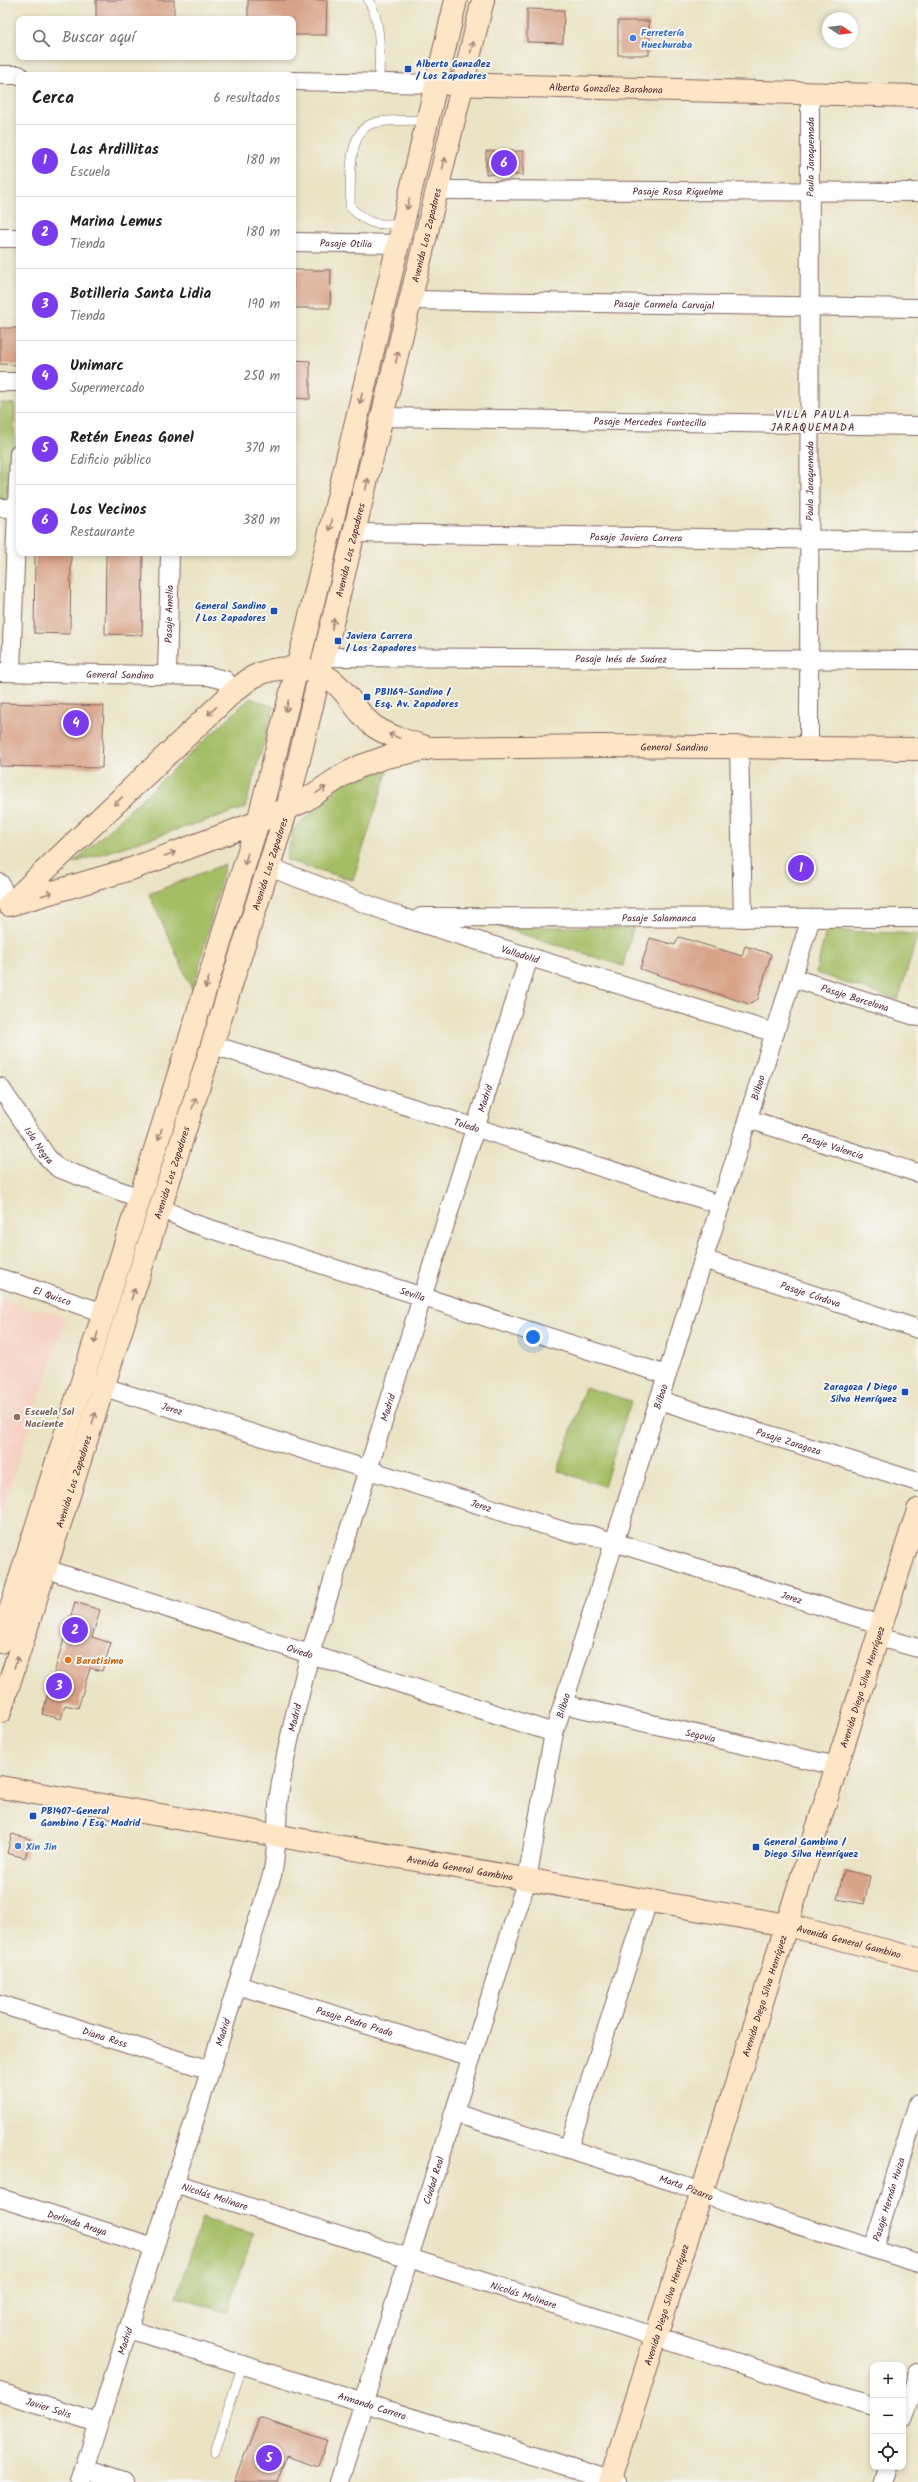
<!DOCTYPE html>
<html lang="es">
<head>
<meta charset="utf-8">
<style>
  :root { --surface:#fff; --page:#f6f6f6; --text:#202124; --muted:#757577; --line:#e0e0e0; --accent:#7c3aed }
  body { margin:0; font-family:Kalam,sans-serif; background:var(--page); color:var(--text) }
  .controls { position:absolute; right:12px; bottom:12px; display:grid; overflow:hidden; border-radius:8px; box-shadow:0 2px 6px #0003 }
  .controls button { width:36px; height:36px; display:grid; place-items:center; padding:0; border:0; border-bottom:1px solid var(--line); background:var(--surface); color:var(--text); font:20px sans-serif }
  .compass { position:absolute; left:822px; top:12px; width:36px; height:36px; border-radius:50%; background:var(--surface); box-shadow:0 2px 6px #0003; rotate:103deg }
  .you { position:absolute; left:533px; top:1337px; width:14px; height:14px; margin:-10px; border:3px solid #fff; border-radius:50%; background:#1a73e8; box-shadow:0 0 0 6px #1a73e833 }
  .badge { display:grid; place-items:center; width:26px; height:26px; border-radius:50%; background:var(--accent); color:#fff; font-size:13px; font-weight:700 }
  .pin { position:absolute; translate:-50% -50%; border:2px solid #fff; box-shadow:0 1px 4px #0006 }
  .list { margin:0; padding:0; list-style:none }
  h2 { display:flex; justify-content:space-between; align-items:center; height:52px; margin:0; padding:0 16px; font-size:17px }
  h2 small { font-size:13px; font-weight:400; color:var(--muted) }
  .list li { display:grid; grid-template-columns:26px 1fr auto; gap:12px; align-items:center; box-sizing:border-box; height:72px; padding:0 16px; border-top:1px solid var(--line) }
  .list b { display:block; font-size:15px; white-space:nowrap }
  .list p { margin:0; font-size:13px; white-space:nowrap; color:var(--muted) }
  .list em { font-size:13px; font-style:normal; color:var(--muted) }
  .icon { flex:none; width:22px; height:22px; fill:none; stroke:currentColor; stroke-width:2; stroke-linecap:round; stroke-linejoin:round }
  .map { position:relative; flex:none; width:918px; height:2482px; overflow:hidden }
  .search { position:absolute; background:var(--surface); box-shadow:0 2px 6px #0003; left:16px; top:16px; width:280px; height:44px; display:flex; align-items:center; gap:10px; box-sizing:border-box; padding:0 14px; border-radius:8px; color:var(--muted); font-size:15px }
  .panel { position:absolute; background:var(--surface); box-shadow:0 2px 6px #0003; left:16px; top:72px; width:280px; height:484px; border-radius:8px }
  .map>svg:first-child { display:block }
  .built { fill:#f6d2c4 }
  .green { fill:#a4be65; stroke:#776e48 }
  .building { fill:#d8a287 }
  .lines { fill:none; stroke-linecap:round; stroke-linejoin:round }
  .lane-casing { stroke:#826461; stroke-width:10 }
  .street-casing { stroke:#826461; stroke-width:20 }
  .secondary-casing { stroke:#826461; stroke-width:24 }
  .lane { stroke:#fff; stroke-width:9 }
  .street { stroke:#fff; stroke-width:18 }
  .secondary { stroke:#fde5c5; stroke-width:22 }
  .oneway { stroke:#a48278 }
  .shop-dot { fill:#3f7fe0; stroke:#f6f6f2; stroke-width:1.5 }
  .transit-dot { fill:#1a4fb4; stroke:#f6f6f2; stroke-width:1.5 }
  .education-dot { fill:#8d6e63; stroke:#f6f6f2; stroke-width:1.5 }
  .food-dot { fill:#e8710a; stroke:#f6f6f2; stroke-width:1.5 }
  .labels { text-anchor:middle; stroke-width:4; stroke-linejoin:round; paint-order:stroke }
  .shop-label { font-size:10px; font-weight:bold; fill:#366cbe; stroke:#f6f6f2; text-anchor:start }
  .transit-label { font-size:10px; font-weight:bold; fill:#164399; stroke:#f6f6f2; text-anchor:start }
  .street-label { font-size:10px; fill:#4a1f2b; stroke:#f6f6f2 }
  .education-label { font-size:10px; font-weight:bold; fill:#785e54; stroke:#f6f6f2; text-anchor:start }
  .food-label { font-size:10px; font-weight:bold; fill:#c56008; stroke:#f6f6f2; text-anchor:start }
  .neighbourhood-label { font-size:11px; letter-spacing:1px; fill:#4a1f2b; stroke:#f6f6f2 }
</style>
</head>
<body>
<div class="map">
<svg width="918" height="2482" viewBox="0 0 918 2482">
  <rect width="100%" height="100%" fill="#f6f6f2"/>
  <filter id="ink" filterUnits="userSpaceOnUse"><feTurbulence type="fractalNoise" baseFrequency=".025" numOctaves="2"/><feDisplacementMap in="SourceGraphic" scale="8" xChannelSelector="R" yChannelSelector="G"/><feConvolveMatrix kernelMatrix="1 2 1 2 8 2 1 2 1" color-interpolation-filters="sRGB"/></filter>
  <filter id="wash" filterUnits="userSpaceOnUse"><feTurbulence type="fractalNoise" baseFrequency=".012" numOctaves="4" result="noise"/><feDisplacementMap in="SourceGraphic" scale="16" xChannelSelector="R" yChannelSelector="G"/><feGaussianBlur stdDeviation="0.9" result="paint"/><feColorMatrix in="noise" values="0 0 0 0 0 0 0 0 0 0 0 0 0 0 0 0 0 1.4 0 .05"/><feComposite in="paint" operator="in"/></filter>
  <g filter="url(#wash)">
    <rect width="100%" height="100%" fill="#eae3c4"/>
    <!-- built -->
    <polygon class="built" points="0,1299 66,1317 0,1518"/>
    <!-- green -->
    <g class="green">
      <polygon points="0,403 15,404 13,501 0,500"/>
      <polygon points="250,698 274,707 245,808 73,863"/>
      <polygon points="388,770 353,880 286,860 293,830 351,775"/>
      <polygon points="225,864 193,991 149,894"/>
      <polygon points="497,926 633,928 623,966"/>
      <polygon points="826,930 918,934 898,1000 816,973"/>
      <polygon points="585,1387 631,1401 604,1486 558,1471"/>
      <polygon points="202,2218 253,2234 227,2313 177,2297"/>
    </g>
    <g id="blocks">
      <!-- building -->
      <g class="building">
        <rect x="96" y="0" width="78" height="19"/>
        <polygon points="248,0 327,0 326,35 293,35 293,19 248,19"/>
        <polygon points="527,9 564,10 563,43 527,42"/>
        <rect x="618" y="21" width="31" height="34"/>
        <polygon points="486,151 523,151 523,175 486,174"/>
        <polygon points="293,270 331,270 330,308 293,308"/>
        <polygon points="0,328 19,328 19,365 0,364"/>
        <polygon points="293,360 310,361 310,399 293,398"/>
        <polygon points="35,553 71,553 70,634 34,633"/>
        <polygon points="106,553 143,553 142,635 105,634"/>
        <polygon points="0,703 104,706 102,768 0,766"/>
        <polygon points="679,937 742,956 745,946 771,954 758,999 749,1004 640,969 650,938 675,945"/>
        <polygon points="75,1602 100,1610 92,1637 111,1643 102,1671 90,1668 78,1708 65,1705 61,1719 42,1714"/>
        <polygon points="12,1834 30,1839 25,1858 7,1853"/>
        <polygon points="844,1870 870,1876 864,1904 837,1899"/>
        <polygon points="259,2418 327,2440 318,2467 286,2456 277,2482 234,2482"/>
      </g>
    </g>
  </g>
  <g filter="url(#ink)">
    <use href="#blocks" fill-opacity="0" stroke="#826461" stroke-width="1"/>
    <g class="lines">
      <defs>
        <g id="lane">
          <path d="M 368,0 C 383,23 379,56 379,83"/>
          <path d="M 403,224 C 375,224 371,227 350,207 C 351,184 346,130 374,123 C 390,119 411,121 427,120"/>
          <polyline points="215,2452 243,2363"/>
        </g>
        <g id="street">
          <polyline points="0,75 19,75"/>
          <polyline points="293,81 436,84"/>
          <path id="s1" d="M 437,190 L 918,192"/>
          <polyline points="0,238 19,238"/>
          <path id="s2" d="M 293,242 L 398,244"/>
          <path id="s3" d="M 410,300 L 918,308"/>
          <polyline points="0,382 19,382"/>
          <path id="s4" d="M 382,417 L 918,426"/>
          <polyline points="0,508 17,508"/>
          <path id="s5" d="M 355,533 L 918,541"/>
          <path id="s6" d="M 325,657 L 918,660"/>
          <path id="s7" d="M 0,672 L 208,676 L 225,680 L 233,692"/>
          <polyline points="11,672 19,453"/>
          <path id="s8" d="M 167,675 L 170,553"/>
          <polyline points="739,747 743,918"/>
          <path id="s9" d="M 809,748 L 810,93"/>
          <path id="s10" d="M 269,867 L 401,917 L 775,1033"/>
          <polyline points="0,883 9,905"/>
          <path id="s11" d="M 421,917 L 918,918"/>
          <path id="s12" d="M 793,978 L 918,1017"/>
          <path id="s13" d="M 213,1045 L 721,1205"/>
          <path id="s14" d="M 0,1087 L 47,1157 L 58,1168 L 139,1198"/>
          <path id="s15" d="M 748,1119 L 918,1173"/>
          <path id="s16" d="M 161,1208 L 192,1223 L 667,1375"/>
          <path id="s17" d="M 703,1259 L 918,1329"/>
          <path id="s18" d="M 0,1278 L 104,1313"/>
          <path id="s19" d="M 91,1383 L 570,1533 L 591,1535 L 882,1625"/>
          <path id="s20" d="M 659,1400 L 918,1482"/>
          <path id="s21" d="M 46,1569 L 554,1733"/>
          <polyline points="878,1637 918,1648"/>
          <path id="s22" d="M 563,1704 L 837,1766"/>
          <path id="s23" d="M 237,1985 L 472,2057"/>
          <path id="s24" d="M 0,2004 L 210,2070"/>
          <path id="s25" d="M 454,2113 L 677,2183 L 728,2203 L 918,2263"/>
          <polyline points="568,2149 648,1901"/>
          <path id="s26" d="M 174,2183 L 873,2406"/>
          <path id="s27" d="M 0,2198 L 154,2247"/>
          <path id="s28" d="M 873,2249 L 918,2103"/>
          <path id="s29" d="M 128,2329 L 617,2482"/>
          <path id="s30" d="M 0,2392 L 98,2423"/>
          <polyline points="903,2420 918,2373"/>
          <polyline points="84,2469 124,2482"/>
          <path id="s31" d="M 80,2482 L 272,1875 C 278,1848 276,1822 279,1795 C 286,1748 298,1701 310,1654 L 529,957"/>
          <path id="s32" d="M 339,2482 L 527,1879 L 554,1733 L 811,918"/>
          <polyline points="883,2482 888,2467"/>
        </g>
        <g id="secondary">
          <path id="s33" d="M 449,84 L 918,96"/>
          <path d="M 12,902 L 233,692 C 240,687 246,681 253,677 C 275,665 314,664 334,682 C 351,696 356,713 375,727 C 391,737 409,742 426,747"/>
          <path id="s34" d="M 9,905 L 131,869 L 258,822 L 304,801 L 343,775 L 361,766 L 386,757 L 431,748 L 599,746 L 918,749"/>
          <polyline points="0,1642 258,822 303,645 456,0"/>
          <path id="s35" d="M 0,1712 L 287,809 L 483,0"/>
          <path id="s36" d="M 0,1787 L 787,1925 L 918,1959"/>
          <path id="s37" d="M 610,2482 L 918,1510"/>
        </g>
      </defs>
      <!-- lane casing -->
      <use href="#lane" class="lane-casing"/>
      <!-- street casing -->
      <use href="#street" class="street-casing"/>
      <!-- secondary casing -->
      <use href="#secondary" class="secondary-casing"/>
      <!-- lane -->
      <use href="#lane" class="lane"/>
      <!-- street -->
      <use href="#street" class="street"/>
      <!-- secondary -->
      <use href="#secondary" class="secondary"/>
    </g>
    <!-- one-way arrows -->
    <defs><path id="oneway-shaft" d="M-6 0H5M1.5-3L5.5 0L1.5 3" fill="none" stroke-width="1.6" stroke-linecap="round" stroke-linejoin="round"/></defs>
    <g class="oneway">
      <use href="#oneway-shaft" transform="translate(472 47) rotate(-76)"/>
      <use href="#oneway-shaft" transform="translate(444 163) rotate(-76)"/>
      <use href="#oneway-shaft" transform="translate(408 204) rotate(103)"/>
      <use href="#oneway-shaft" transform="translate(397 357) rotate(-77)"/>
      <use href="#oneway-shaft" transform="translate(361 398) rotate(103)"/>
      <use href="#oneway-shaft" transform="translate(367 484) rotate(-77)"/>
      <use href="#oneway-shaft" transform="translate(331 525) rotate(103)"/>
      <use href="#oneway-shaft" transform="translate(333 624) rotate(-76)"/>
      <use href="#oneway-shaft" transform="translate(287 706) rotate(104)"/>
      <use href="#oneway-shaft" transform="translate(212 711) rotate(137)"/>
      <use href="#oneway-shaft" transform="translate(394 736) rotate(-158)"/>
      <use href="#oneway-shaft" transform="translate(321 790) rotate(-34)"/>
      <use href="#oneway-shaft" transform="translate(118 801) rotate(136)"/>
      <use href="#oneway-shaft" transform="translate(170 854) rotate(-20)"/>
      <use href="#oneway-shaft" transform="translate(246 859) rotate(107)"/>
      <use href="#oneway-shaft" transform="translate(47 894) rotate(-17)"/>
      <use href="#oneway-shaft" transform="translate(207 983) rotate(107)"/>
      <use href="#oneway-shaft" transform="translate(194 1103) rotate(-72)"/>
      <use href="#oneway-shaft" transform="translate(160 1134) rotate(108)"/>
      <use href="#oneway-shaft" transform="translate(133 1294) rotate(-72)"/>
      <use href="#oneway-shaft" transform="translate(96 1338) rotate(107)"/>
      <use href="#oneway-shaft" transform="translate(94 1418) rotate(-72)"/>
      <use href="#oneway-shaft" transform="translate(16 1662) rotate(-72)"/>
    </g>
  </g>
  <!-- markers -->
  <g class="shop-dot">
    <circle cx="633" cy="38" r="4"/>
    <circle cx="18" cy="1846" r="4"/>
  </g>
  <g class="transit-dot">
    <rect x="404" y="65" width="8" height="8" rx="2"/>
    <rect x="270" y="607" width="8" height="8" rx="2"/>
    <rect x="334" y="637" width="8" height="8" rx="2"/>
    <rect x="363" y="693" width="8" height="8" rx="2"/>
    <rect x="901" y="1388" width="8" height="8" rx="2"/>
    <rect x="29" y="1812" width="8" height="8" rx="2"/>
    <rect x="752" y="1843" width="8" height="8" rx="2"/>
  </g>
  <circle class="education-dot" cx="17" cy="1417" r="4"/>
  <circle class="food-dot" cx="68" cy="1660" r="4"/>
  <g class="labels">
    <!-- shop labels -->
    <g class="shop-label">
      <text x="641" y="36">Ferretería<tspan x="641" dy="12">Huechuraba</tspan></text>
      <text x="26" y="1850">Xin Jin</text>
    </g>
    <!-- transit labels -->
    <g class="transit-label">
      <text x="416" y="67">Alberto González<tspan x="416" dy="12">/ Los Zapadores</tspan></text>
      <text x="266" y="609" text-anchor="end">General Sandino<tspan x="266" dy="12">/ Los Zapadores</tspan></text>
      <text x="346" y="639">Javiera Carrera<tspan x="346" dy="12">/ Los Zapadores</tspan></text>
      <text x="375" y="695">PB1169-Sandino /<tspan x="375" dy="12">Esq. Av. Zapadores</tspan></text>
      <text x="897" y="1390" text-anchor="end">Zaragoza / Diego<tspan x="897" dy="12">Silva Henríquez</tspan></text>
      <text x="41" y="1814">PB1407-General<tspan x="41" dy="12">Gambino / Esq. Madrid</tspan></text>
      <text x="764" y="1845">General Gambino /<tspan x="764" dy="12">Diego Silva Henríquez</tspan></text>
    </g>
    <!-- street labels -->
    <g class="street-label">
      <text dy="4" stroke="none"><textPath href="#s33" startOffset="157">Alberto González Barahona</textPath></text>
      <text dy="4" stroke="none"><textPath href="#s9" startOffset="591">Paula Jaraquemada</textPath></text>
      <text dy="4" stroke="none"><textPath href="#s1" startOffset="241">Pasaje Rosa Riquelme</textPath></text>
      <text dy="4" stroke="none"><textPath href="#s35" startOffset="1538">Avenida Los Zapadores</textPath></text>
      <text dy="4" stroke="none"><textPath href="#s2" startOffset="53">Pasaje Otilia</textPath></text>
      <text dy="4" stroke="none"><textPath href="#s3" startOffset="254">Pasaje Carmela Carvajal</textPath></text>
      <text dy="4" stroke="none"><textPath href="#s4" startOffset="268">Pasaje Mercedes Fontecilla</textPath></text>
      <text dy="4" stroke="none"><textPath href="#s9" startOffset="267">Paula Jaraquemada</textPath></text>
      <text dy="4" stroke="none"><textPath href="#s5" startOffset="281">Pasaje Javiera Carrera</textPath></text>
      <text dy="4" stroke="none"><textPath href="#s35" startOffset="1214">Avenida Los Zapadores</textPath></text>
      <text dy="4" stroke="none"><textPath href="#s8" startOffset="61">Pasaje Amelia</textPath></text>
      <text dy="4" stroke="none"><textPath href="#s6" startOffset="296">Pasaje Inés de Suárez</textPath></text>
      <text dy="4" stroke="none"><textPath href="#s7" startOffset="120">General Sandino</textPath></text>
      <text dy="4" stroke="none"><textPath href="#s34" startOffset="696">General Sandino</textPath></text>
      <text dy="4" stroke="none"><textPath href="#s35" startOffset="890">Avenida Los Zapadores</textPath></text>
      <text dy="4" stroke="none"><textPath href="#s11" startOffset="238">Pasaje Salamanca</textPath></text>
      <text dy="4" stroke="none"><textPath href="#s10" startOffset="266">Valladolid</textPath></text>
      <text dy="4" stroke="none"><textPath href="#s12" startOffset="65">Pasaje Barcelona</textPath></text>
      <text dy="4" stroke="none"><textPath href="#s32" startOffset="1457">Bilbao</textPath></text>
      <text dy="4" stroke="none"><textPath href="#s31" startOffset="1444">Madrid</textPath></text>
      <text dy="4" stroke="none"><textPath href="#s13" startOffset="266">Toledo</textPath></text>
      <text dy="4" stroke="none"><textPath href="#s14" startOffset="70">Isla Negra</textPath></text>
      <text dy="4" stroke="none"><textPath href="#s15" startOffset="89">Pasaje Valencia</textPath></text>
      <text dy="4" stroke="none"><textPath href="#s35" startOffset="566">Avenida Los Zapadores</textPath></text>
      <text dy="4" stroke="none"><textPath href="#s16" startOffset="266">Sevilla</textPath></text>
      <text dy="4" stroke="none"><textPath href="#s17" startOffset="113">Pasaje Córdova</textPath></text>
      <text dy="4" stroke="none"><textPath href="#s18" startOffset="55">El Quisco</textPath></text>
      <text dy="4" stroke="none"><textPath href="#s32" startOffset="1133">Bilbao</textPath></text>
      <text dy="4" stroke="none"><textPath href="#s31" startOffset="1120">Madrid</textPath></text>
      <text dy="4" stroke="none"><textPath href="#s19" startOffset="85">Jerez</textPath></text>
      <text dy="4" stroke="none"><textPath href="#s20" startOffset="136">Pasaje Zaragoza</textPath></text>
      <text dy="4" stroke="none"><textPath href="#s35" startOffset="242">Avenida Los Zapadores</textPath></text>
      <text dy="4" stroke="none"><textPath href="#s19" startOffset="409">Jerez</textPath></text>
      <text dy="4" stroke="none"><textPath href="#s19" startOffset="733">Jerez</textPath></text>
      <text dy="4" stroke="none"><textPath href="#s21" startOffset="267">Oviedo</textPath></text>
      <text dy="4" stroke="none"><textPath href="#s37" startOffset="834">Avenida Diego Silva Henríquez</textPath></text>
      <text dy="4" stroke="none"><textPath href="#s32" startOffset="809">Bilbao</textPath></text>
      <text dy="4" stroke="none"><textPath href="#s31" startOffset="796">Madrid</textPath></text>
      <text dy="4" stroke="none"><textPath href="#s22" startOffset="141">Segovia</textPath></text>
      <text dy="4" stroke="none"><textPath href="#s36" startOffset="467">Avenida General Gambino</textPath></text>
      <text dy="4" stroke="none"><textPath href="#s36" startOffset="863">Avenida General Gambino</textPath></text>
      <text dy="4" stroke="none"><textPath href="#s37" startOffset="510">Avenida Diego Silva Henríquez</textPath></text>
      <text dy="4" stroke="none"><textPath href="#s23" startOffset="123">Pasaje Pedro Prado</textPath></text>
      <text dy="4" stroke="none"><textPath href="#s31" startOffset="472">Madrid</textPath></text>
      <text dy="4" stroke="none"><textPath href="#s24" startOffset="110">Diana Ross</textPath></text>
      <text dy="4" stroke="none"><textPath href="#s32" startOffset="316">Ciudad Real</textPath></text>
      <text dy="4" stroke="none"><textPath href="#s25" startOffset="244">Marta Pizarro</textPath></text>
      <text dy="4" stroke="none"><textPath href="#s26" startOffset="43">Nicolás Molinare</textPath></text>
      <text dy="4" stroke="none"><textPath href="#s28" startOffset="52">Pasaje Hernán Huiza</textPath></text>
      <text dy="4" stroke="none"><textPath href="#s27" startOffset="81">Derlinda Araya</textPath></text>
      <text dy="4" stroke="none"><textPath href="#s26" startOffset="367">Nicolás Molinare</textPath></text>
      <text dy="4" stroke="none"><textPath href="#s37" startOffset="186">Avenida Diego Silva Henríquez</textPath></text>
      <text dy="4" stroke="none"><textPath href="#s31" startOffset="148">Madrid</textPath></text>
      <text dy="4" stroke="none"><textPath href="#s29" startOffset="256">Armando Carrera</textPath></text>
      <text dy="4" stroke="none"><textPath href="#s30" startOffset="51">Javier Solis</textPath></text>
    </g>
    <!-- education labels -->
    <g class="education-label">
      <text x="25" y="1415">Escuela Sol<tspan x="25" dy="12">Naciente</tspan></text>
    </g>
    <!-- food labels -->
    <g class="food-label">
      <text x="76" y="1664">Baratisimo</text>
    </g>
    <!-- neighbourhood labels -->
    <g class="neighbourhood-label">
      <text x="813" y="418">VILLA PAULA<tspan x="813" dy="13">JARAQUEMADA</tspan></text>
    </g>
  </g>
</svg>
<div class="controls">
<button>+</button>
<button>−</button>
<button><svg class="icon" aria-label="locate" viewBox="0 0 24 24"><circle cx="12" cy="12" r="6"/><path d="M12 2v4M12 18v4M2 12h4M18 12h4"/></svg></button>
</div>
<svg class="compass" viewBox="-18 -18 36 36"><path d="M0-13l5 13h-10z" fill="#e53935"/><path d="M0 13l5-13h-10z" fill="#757577"/></svg>
<div class="you"></div>
<div class="pin badge" style="left:801px;top:868px">1</div>
<div class="pin badge" style="left:75px;top:1630px">2</div>
<div class="pin badge" style="left:59px;top:1686px">3</div>
<div class="pin badge" style="left:76px;top:723px">4</div>
<div class="pin badge" style="left:269px;top:2458px">5</div>
<div class="pin badge" style="left:504px;top:163px">6</div>
<div class="search"><svg class="icon" aria-label="search" viewBox="0 0 24 24"><circle cx="10" cy="10" r="6"/><path d="M15 15l6 6"/></svg>Buscar aquí</div>
<section class="panel">
<h2>Cerca<small>6 resultados</small></h2>
<ul class="list">
<li><span class="badge">1</span><div><b>Las Ardillitas</b><p>Escuela</p></div><em>180 m</em></li>
<li><span class="badge">2</span><div><b>Marina Lemus</b><p>Tienda</p></div><em>180 m</em></li>
<li><span class="badge">3</span><div><b>Botilleria Santa Lidia</b><p>Tienda</p></div><em>190 m</em></li>
<li><span class="badge">4</span><div><b>Unimarc</b><p>Supermercado</p></div><em>250 m</em></li>
<li><span class="badge">5</span><div><b>Retén Eneas Gonel</b><p>Edificio público</p></div><em>370 m</em></li>
<li><span class="badge">6</span><div><b>Los Vecinos</b><p>Restaurante</p></div><em>380 m</em></li>
</ul>
</section>
</div>
</body>
</html>
